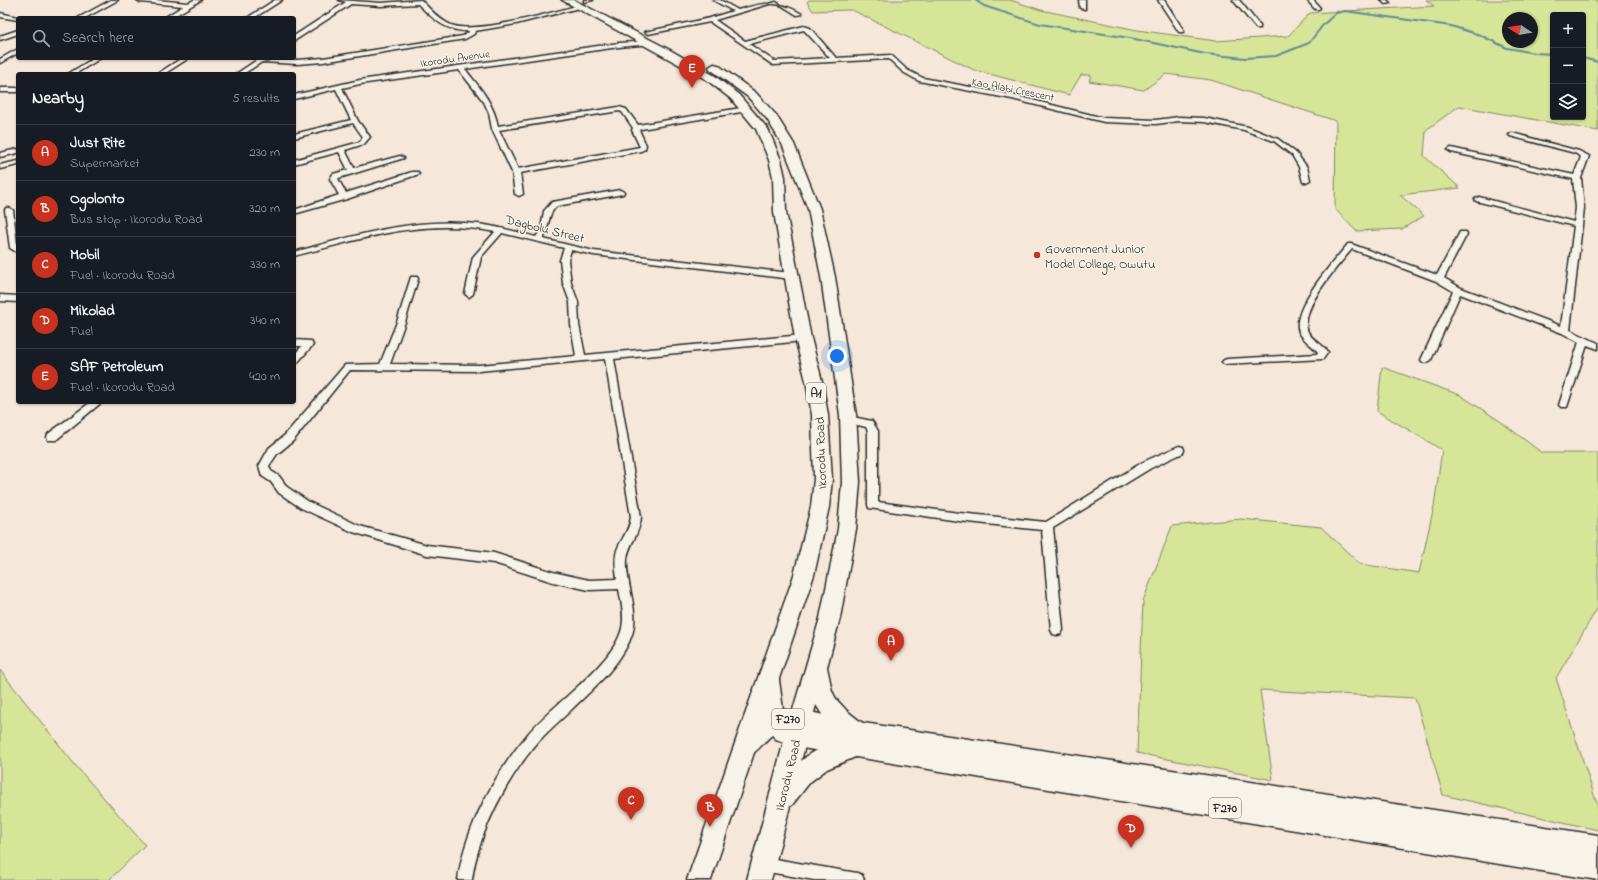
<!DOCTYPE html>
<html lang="en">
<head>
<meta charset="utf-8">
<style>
  :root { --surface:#171b24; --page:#242831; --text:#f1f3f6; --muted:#9ea1a6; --line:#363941; --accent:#c8321e }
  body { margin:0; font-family:"Indie Flower",sans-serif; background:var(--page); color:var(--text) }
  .controls { position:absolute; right:12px; top:12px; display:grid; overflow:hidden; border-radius:4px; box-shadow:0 1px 3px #0004 }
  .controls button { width:36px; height:36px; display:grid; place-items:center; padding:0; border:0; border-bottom:1px solid var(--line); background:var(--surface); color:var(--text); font:20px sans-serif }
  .compass { position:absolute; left:1502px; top:12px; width:36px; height:36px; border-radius:50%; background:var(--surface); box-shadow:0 1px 3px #0004; rotate:282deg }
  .you { position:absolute; left:837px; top:356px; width:14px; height:14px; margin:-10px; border:3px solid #fff; border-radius:50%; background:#1a73e8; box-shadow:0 0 0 6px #1a73e833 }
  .badge { display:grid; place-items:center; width:26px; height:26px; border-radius:50%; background:var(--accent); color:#fff; font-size:13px; font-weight:700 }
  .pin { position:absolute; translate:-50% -33px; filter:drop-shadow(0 1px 2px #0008) }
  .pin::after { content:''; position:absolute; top:21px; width:14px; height:12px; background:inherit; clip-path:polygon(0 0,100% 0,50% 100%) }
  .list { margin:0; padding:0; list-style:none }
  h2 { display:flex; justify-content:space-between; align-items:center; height:52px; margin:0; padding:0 16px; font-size:17px }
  h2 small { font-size:13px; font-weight:400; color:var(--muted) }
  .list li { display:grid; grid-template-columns:26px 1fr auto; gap:12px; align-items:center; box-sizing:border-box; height:56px; padding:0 16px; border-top:1px solid var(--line) }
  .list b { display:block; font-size:15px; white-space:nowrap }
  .list p { margin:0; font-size:13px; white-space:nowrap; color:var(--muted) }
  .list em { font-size:13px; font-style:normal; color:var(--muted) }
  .icon { flex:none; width:22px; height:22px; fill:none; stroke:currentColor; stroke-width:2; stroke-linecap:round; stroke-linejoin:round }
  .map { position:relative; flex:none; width:1598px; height:880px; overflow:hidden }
  .search { position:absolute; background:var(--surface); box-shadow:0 1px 3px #0004; left:16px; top:16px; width:280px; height:44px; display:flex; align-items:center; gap:10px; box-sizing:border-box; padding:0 14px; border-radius:4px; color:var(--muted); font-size:15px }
  .panel { position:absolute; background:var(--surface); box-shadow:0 1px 3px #0004; left:16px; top:72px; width:280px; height:332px; border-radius:4px }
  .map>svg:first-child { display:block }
  .green { fill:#d6e598; stroke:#808862; fill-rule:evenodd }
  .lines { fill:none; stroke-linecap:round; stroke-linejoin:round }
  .stream { stroke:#5e8c97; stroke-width:2 }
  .minor-casing { stroke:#2b2b2b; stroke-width:3 }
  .primary-casing { stroke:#2b2b2b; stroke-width:3 }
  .trunk-casing { stroke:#2b2b2b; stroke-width:3 }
  .minor { fill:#f7f3e8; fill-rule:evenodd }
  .primary { fill:#f7f3e8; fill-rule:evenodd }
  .trunk { fill:#f7f3e8; fill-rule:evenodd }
  .poi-dot { fill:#c8321e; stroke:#f7f3e8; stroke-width:1.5 }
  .labels { text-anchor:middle; stroke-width:3; stroke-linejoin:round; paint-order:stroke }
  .far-street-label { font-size:11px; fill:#2b2b2b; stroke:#f7f3e8 }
  .shield { fill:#f7f3e8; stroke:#686764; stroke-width:1 }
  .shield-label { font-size:12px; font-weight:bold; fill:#2b2b2b }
  .street-label { font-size:13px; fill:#2b2b2b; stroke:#f7f3e8 }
  .poi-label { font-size:13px; fill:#2b2b2b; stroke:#f7f3e8; text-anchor:start }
</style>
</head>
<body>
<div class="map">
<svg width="1598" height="880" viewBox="0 0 1598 880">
  <rect width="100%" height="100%" fill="#f5e7d9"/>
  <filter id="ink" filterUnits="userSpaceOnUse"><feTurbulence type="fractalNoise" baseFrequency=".025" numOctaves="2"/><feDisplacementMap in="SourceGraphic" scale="8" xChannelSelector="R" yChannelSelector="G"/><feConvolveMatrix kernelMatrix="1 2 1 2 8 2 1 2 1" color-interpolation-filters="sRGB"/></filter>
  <g filter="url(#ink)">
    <!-- green -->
    <g class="green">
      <path d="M 809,0 L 1010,0 L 1041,10 L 1137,30 L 1216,41 L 1288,36 L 1310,13 L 1434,6 L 1426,0 L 1595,0 L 1598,1 L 1598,131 L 1459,106 L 1426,130 L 1424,156 L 1460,188 L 1400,195 L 1424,216 L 1402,229 L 1356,231 L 1335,209 L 1336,121 L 1211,80 L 1166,74 L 1144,90 L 1089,81 L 1091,75 L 1081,75 L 1069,95 L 974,70 L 852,10 L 813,11 L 807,2 ZM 1553,15 L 1583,15 L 1583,117 L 1553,117 ZM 1508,18 L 1532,18 L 1532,42 L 1508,42 Z"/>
      <polygon points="1382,367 1460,395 1500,421 1542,453 1598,453 1598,607 1556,678 1598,807 1598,830 1443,795 1415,698 1260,690 1273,780 1137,753 1143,601 1172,526 1241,519 1321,527 1360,564 1419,573 1434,506 1442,450 1377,411"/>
      <polygon points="0,670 75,765 145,845 109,880 0,880"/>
    </g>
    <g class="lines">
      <!-- stream -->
      <g class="stream">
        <polyline points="975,0 984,6 1040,24 1130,38 1205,54 1245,58 1276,56 1309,43 1323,25 1336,13 1345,11 1451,26 1480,35 1507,48 1535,53 1553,54"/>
        <polyline points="1583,58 1598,62"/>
      </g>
      <defs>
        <g id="minor">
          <polygon points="111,0 118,0 85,18 78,18"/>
          <polygon points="137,0 156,0 188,3 194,0 201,0 171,18 164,18 183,6 140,2"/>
          <polygon points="275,0 282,0 254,18 247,18"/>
          <path d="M 339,0 L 381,3 L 421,0 C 430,9 439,20 451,25 C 475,35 553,12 580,5 L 583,7 L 516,24 L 475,31 L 474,34 L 465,39 L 323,62 L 297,64 L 262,62 L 243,74 L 236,74 L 260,58 L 297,60 L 323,58 L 463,36 L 469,32 L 469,31 C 447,32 433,19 418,4 L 381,6 L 351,4 L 294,41 L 294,36 L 346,2 Z"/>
          <polygon points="584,0 593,0 584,2"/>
          <path d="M 713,0 L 720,0 L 738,10 C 765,2 778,0 802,14 L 797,15 L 776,2 L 715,20 L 745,41 L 804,26 L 810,28 L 836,58 L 891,55 L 907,70 L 923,78 L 1012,95 L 1104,118 L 1156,120 L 1179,117 L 1204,118 L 1248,127 L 1278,139 L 1296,153 L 1307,167 L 1310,180 L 1306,182 L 1303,182 L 1299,167 L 1292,155 L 1274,141 L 1244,130 L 1204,122 L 1179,121 L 1156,124 L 1104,122 L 1012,99 L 919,81 L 903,72 L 889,59 L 773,65 L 710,22 L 648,34 L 645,32 L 710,18 L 733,11 ZM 804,30 L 830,58 L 774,61 L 749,44 Z"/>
          <polygon points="1079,0 1085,0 1085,9 1080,8"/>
          <polygon points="1158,0 1164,0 1184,31 1183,32 1179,32"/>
          <polygon points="1233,0 1239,0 1260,26 1260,28 1256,28"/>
          <polygon points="1307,0 1313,0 1320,8 1319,9 1315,9"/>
          <polygon points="1381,0 1387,0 1390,3 1385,4"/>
          <polygon points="0,13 21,18 18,18 18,20 0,17"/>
          <polygon points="18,30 18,34 0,40 0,36"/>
          <path d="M 649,41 L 652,43 L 651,44 L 619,47 L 465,69 C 480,88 493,102 498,126 L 619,107 L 626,109 L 638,125 L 747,107 L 750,109 L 747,111 L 641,129 L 639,130 L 646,145 L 645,149 L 641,151 L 520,173 L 523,194 L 519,196 L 515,194 L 512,172 L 492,129 L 489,113 L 484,102 L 459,70 L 360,84 L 342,88 L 358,121 L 370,137 L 364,144 L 345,150 L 354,168 L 400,156 L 404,158 L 339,178 L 338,179 L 346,193 L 412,172 L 418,172 L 419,174 L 347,199 L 294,214 L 294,210 L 339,195 L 330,179 L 333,174 L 348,170 L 339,152 L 294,164 L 294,160 L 360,142 L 363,137 L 353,123 L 294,138 L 294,134 L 351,120 L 336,89 L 294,99 L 294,95 L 360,80 L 619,43 ZM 619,111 L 622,112 L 633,128 L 632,130 L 640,147 L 518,169 L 499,130 Z"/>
          <polygon points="18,49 18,53 0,63 0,59"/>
          <polygon points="94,58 101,58 75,74 68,74"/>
          <polygon points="182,58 189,58 164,74 157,74"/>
          <rect x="0" y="88" width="18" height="4"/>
          <path d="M 1512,133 L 1579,151 L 1589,156 L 1581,178 L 1584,208 L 1570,330 L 1598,343 L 1598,349 L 1587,345 L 1567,407 L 1561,407 L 1559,405 L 1579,342 L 1562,333 L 1460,294 L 1431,360 L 1426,363 L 1423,362 L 1421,360 L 1453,291 L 1436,281 L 1352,249 C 1339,265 1298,309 1308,332 C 1312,340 1323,344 1328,352 L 1323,359 L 1224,364 L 1222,362 L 1224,360 L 1227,359 L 1317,354 L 1318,352 C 1312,345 1303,340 1299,332 C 1290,309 1334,261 1348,244 L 1351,244 L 1437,275 L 1459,234 L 1460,232 L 1466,232 L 1467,234 L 1444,278 L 1461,288 L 1561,326 L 1574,226 L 1476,201 L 1475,199 L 1479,197 L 1574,222 L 1576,208 L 1573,179 L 1451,152 L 1448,150 L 1451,148 L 1574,175 L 1581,157 L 1575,153 L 1510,136 L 1509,135 Z"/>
          <polygon points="18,149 18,153 0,157 0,153"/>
          <polygon points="18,161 18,165 0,169 0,165"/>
          <path d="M 620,190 L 624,192 L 623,194 L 557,206 C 547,213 550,228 543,239 L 594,251 L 791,273 L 795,276 L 791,279 L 594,255 L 571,250 L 568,260 L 571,283 L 578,302 L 579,325 L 585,355 L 803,335 L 807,338 L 803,341 L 614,359 L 641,517 C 640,534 628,545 627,559 C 625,588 643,614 629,642 C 615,671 590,691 568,713 C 558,722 547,732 538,742 C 507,778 478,833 472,880 L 458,880 C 464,830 496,772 528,734 C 552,705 614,664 622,628 C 625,615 621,602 619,589 L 589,590 L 553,582 L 494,563 L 427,555 L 353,532 L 301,508 L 279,493 L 271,482 L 262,476 L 259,466 L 269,448 L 285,435 L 345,365 L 380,364 L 397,322 L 411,277 L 417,277 L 418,279 L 405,322 L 390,364 L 479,365 L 576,356 L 571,325 L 570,302 L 563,283 L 560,260 L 564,248 L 502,233 L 481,257 L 473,294 L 469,297 L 465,294 L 473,257 L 495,232 C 423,217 363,239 294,256 L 294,252 C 350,237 406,219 465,223 C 490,224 512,231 536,237 L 541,229 L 544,211 L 552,202 ZM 605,359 L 631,517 C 629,532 622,537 617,550 C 614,560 616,570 617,579 L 589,580 L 553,572 L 494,553 L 427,545 L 360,526 L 309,502 L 287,487 L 279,476 L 271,471 L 269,466 L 277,454 L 293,441 L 350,370 L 479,371 Z"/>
          <polygon points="6,208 9,208 13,210 18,253 10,248 5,210"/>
          <polygon points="0,295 18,296 18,302 0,301"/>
          <polygon points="294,340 311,341 313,345 297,363 294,364 294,355 302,346 294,346"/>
          <polygon points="91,402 102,402 56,440 48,440 47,437 48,434"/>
          <polygon points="848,416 872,421 878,431 878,502 959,513 1046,522 1143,462 1179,446 1183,447 1184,450 1183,453 1151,468 1053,528 1063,630 1061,634 1057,635 1053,634 1051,630 1042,530 959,521 869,508 868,505 868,431 866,427 845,422 843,420"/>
          <polygon points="763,857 857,873 862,875 864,880 814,880 763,871 758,869 756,864 758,859"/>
        </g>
        <path id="primary" d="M 769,671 L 776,674 L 779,680 L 783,710 L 810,712 L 857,722 L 1598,835 L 1598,880 L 1541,871 L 796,747 L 776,739 L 772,735 C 763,742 758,752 748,756 L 741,753 L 737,746 L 748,729 L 764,717 L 759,680 L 762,674 Z"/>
        <g id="trunk">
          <polygon points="562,0 574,0 670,50 715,76 739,95 768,129 781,160 785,177 786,212 811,338 822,381 828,415 832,479 829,507 814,575 711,880 687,880 794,575 811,507 814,479 812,415 806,381 795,338 774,212 773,177 769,160 756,129 731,99 707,80"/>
          <path d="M 714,64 L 718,65 L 756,93 L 776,115 L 794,144 L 820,209 L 835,277 L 856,415 L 860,482 L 856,529 L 840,618 L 827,667 L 832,691 L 836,699 L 847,711 L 865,725 L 868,732 L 865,739 L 861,741 L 863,747 L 860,755 L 827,769 L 810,782 L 792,805 L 790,806 L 771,880 L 747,880 L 785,737 L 820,618 L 838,529 L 842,482 L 841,450 L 840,415 L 821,277 L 808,209 L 782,144 L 767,119 L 748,97 L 710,69 L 709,67 ZM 816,705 L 825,719 L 847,738 L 811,753 L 801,761 Z"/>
        </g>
      </defs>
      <!-- minor casing -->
      <use href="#minor" class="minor-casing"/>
      <!-- primary casing -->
      <use href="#primary" class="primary-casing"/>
      <!-- trunk casing -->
      <use href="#trunk" class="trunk-casing"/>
      <!-- minor -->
      <use href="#minor" class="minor"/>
      <!-- primary -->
      <use href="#primary" class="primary"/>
      <!-- trunk -->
      <use href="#trunk" class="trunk"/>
    </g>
  </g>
  <!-- markers -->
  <circle class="poi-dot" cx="1037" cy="255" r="4"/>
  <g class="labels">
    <!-- far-street labels -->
    <g class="far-street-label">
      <text transform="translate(455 58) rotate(-8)" y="4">Ikorodu Avenue</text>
      <text transform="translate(1013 89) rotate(11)" y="4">Kao Alabi Crescent</text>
    </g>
    <!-- shield labels -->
    <g class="shield">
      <rect x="806" y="383" width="20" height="20" rx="3"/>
      <rect x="772" y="709" width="32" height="20" rx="3"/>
      <rect x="1209" y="798" width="32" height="20" rx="3"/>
    </g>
    <g class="shield-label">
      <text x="816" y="397">A1</text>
      <text x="788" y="723">F270</text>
      <text x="1225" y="812">F270</text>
    </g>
    <!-- street labels -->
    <g class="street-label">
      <text transform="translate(545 228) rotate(14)" y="5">Dagbolu Street</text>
      <text transform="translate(820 453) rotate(-92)" y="5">Ikorodu Road</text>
      <text transform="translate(787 775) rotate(-76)" y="5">Ikorodu Road</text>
    </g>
    <!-- poi labels -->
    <g class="poi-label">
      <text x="1045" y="253">Government Junior<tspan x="1045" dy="15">Model College, Owutu</tspan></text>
    </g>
  </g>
</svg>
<div class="controls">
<button>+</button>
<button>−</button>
<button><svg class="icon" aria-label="layers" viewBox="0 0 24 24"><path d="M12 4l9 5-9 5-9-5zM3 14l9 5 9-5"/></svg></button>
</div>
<svg class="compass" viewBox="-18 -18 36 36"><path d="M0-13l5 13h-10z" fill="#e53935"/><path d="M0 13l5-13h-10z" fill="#9ea1a6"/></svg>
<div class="you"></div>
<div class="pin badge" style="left:891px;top:661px">A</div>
<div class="pin badge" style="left:710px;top:827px">B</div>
<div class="pin badge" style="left:631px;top:820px">C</div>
<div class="pin badge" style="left:1131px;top:848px">D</div>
<div class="pin badge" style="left:692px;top:88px">E</div>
<div class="search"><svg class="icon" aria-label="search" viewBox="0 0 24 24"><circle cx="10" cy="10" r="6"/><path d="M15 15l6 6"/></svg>Search here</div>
<section class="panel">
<h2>Nearby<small>5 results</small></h2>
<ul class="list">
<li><span class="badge">A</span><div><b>Just Rite</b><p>Supermarket</p></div><em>230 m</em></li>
<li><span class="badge">B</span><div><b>Ogolonto</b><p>Bus stop · Ikorodu Road</p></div><em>320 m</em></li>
<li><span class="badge">C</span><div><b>Mobil</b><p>Fuel · Ikorodu Road</p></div><em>330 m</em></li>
<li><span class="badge">D</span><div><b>Mikolad</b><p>Fuel</p></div><em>340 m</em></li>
<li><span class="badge">E</span><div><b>SAF Petroleum</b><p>Fuel · Ikorodu Road</p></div><em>420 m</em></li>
</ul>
</section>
</div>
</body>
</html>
